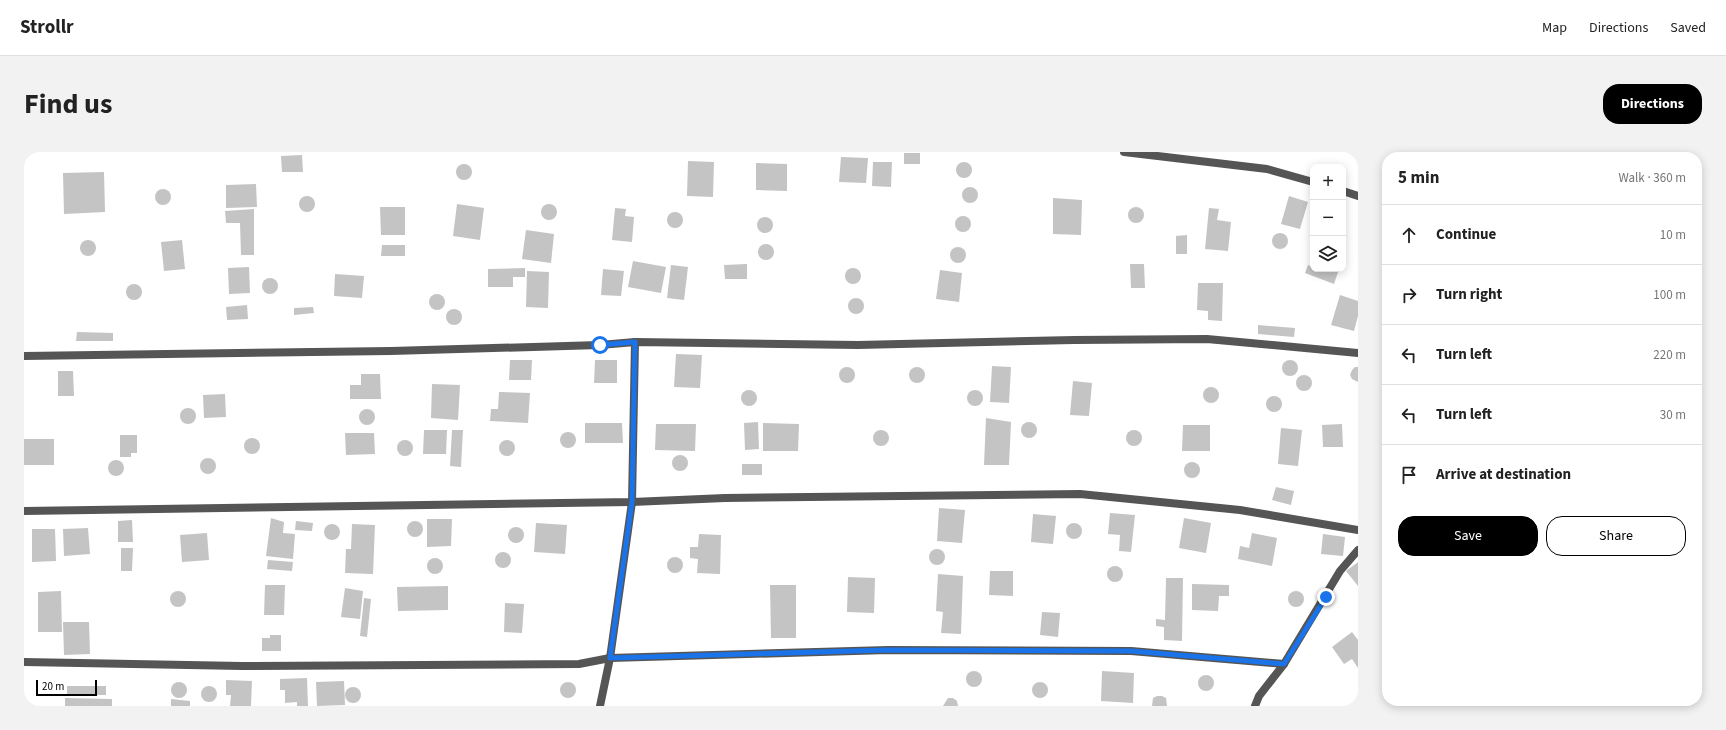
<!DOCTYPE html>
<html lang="en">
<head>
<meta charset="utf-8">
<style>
  :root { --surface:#fff; --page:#f2f2f2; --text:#222; --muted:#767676; --line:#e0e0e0; --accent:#000 }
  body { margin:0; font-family:"Source Sans 3",sans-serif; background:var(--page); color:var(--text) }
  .controls { position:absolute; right:12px; top:12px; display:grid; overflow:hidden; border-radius:8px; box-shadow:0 2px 10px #0003 }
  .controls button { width:36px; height:36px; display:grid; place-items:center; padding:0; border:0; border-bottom:1px solid var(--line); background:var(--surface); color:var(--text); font:20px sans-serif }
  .scale { position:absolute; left:12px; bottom:10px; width:61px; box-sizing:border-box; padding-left:4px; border:2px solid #000; border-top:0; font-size:11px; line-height:14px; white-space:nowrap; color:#000; -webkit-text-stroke:3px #fff; paint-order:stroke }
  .stop { position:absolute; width:12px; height:12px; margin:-9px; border:3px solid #1a73e8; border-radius:50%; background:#fff }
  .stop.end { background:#1a73e8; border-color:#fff; box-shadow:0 1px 4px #0008 }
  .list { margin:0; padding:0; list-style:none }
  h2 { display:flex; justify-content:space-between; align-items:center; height:52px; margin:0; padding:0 16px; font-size:17px }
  h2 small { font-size:13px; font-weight:400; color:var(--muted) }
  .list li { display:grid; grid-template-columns:26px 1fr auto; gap:12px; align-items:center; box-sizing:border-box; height:60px; padding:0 16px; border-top:1px solid var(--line) }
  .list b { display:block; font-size:15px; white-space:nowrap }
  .list em { font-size:13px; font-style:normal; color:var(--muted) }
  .actions { display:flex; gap:8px; padding:12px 16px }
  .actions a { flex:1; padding:9px 0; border:1px solid var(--accent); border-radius:16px; text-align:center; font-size:14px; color:var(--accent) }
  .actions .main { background:var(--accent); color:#fff }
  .icon { flex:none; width:22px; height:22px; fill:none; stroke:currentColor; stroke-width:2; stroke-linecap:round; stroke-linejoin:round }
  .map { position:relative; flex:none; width:1334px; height:554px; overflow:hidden; border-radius:16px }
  header { display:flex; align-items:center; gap:24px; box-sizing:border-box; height:56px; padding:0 20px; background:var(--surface); border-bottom:1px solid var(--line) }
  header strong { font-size:19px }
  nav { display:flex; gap:22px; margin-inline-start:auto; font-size:14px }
  .intro { display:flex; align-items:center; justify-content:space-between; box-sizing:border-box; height:96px; padding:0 24px }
  h1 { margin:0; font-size:28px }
  .button { padding:10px 18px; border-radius:16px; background:var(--accent); color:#fff; font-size:14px; font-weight:700 }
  main { display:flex; gap:24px; padding:0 24px }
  aside { flex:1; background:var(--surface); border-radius:16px; box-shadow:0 2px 10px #0003 }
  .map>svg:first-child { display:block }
  .building { fill:#c4c4c4 }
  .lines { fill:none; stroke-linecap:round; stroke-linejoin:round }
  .minor { stroke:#555; stroke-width:8 }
  .route { stroke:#1a73e8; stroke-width:5 }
</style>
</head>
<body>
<header>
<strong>Strollr</strong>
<nav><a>Map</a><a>Directions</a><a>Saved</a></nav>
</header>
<div class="intro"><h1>Find us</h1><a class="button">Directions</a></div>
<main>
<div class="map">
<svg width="1334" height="554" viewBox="0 0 1334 554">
  <rect width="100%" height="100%" fill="#fff"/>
  <!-- building -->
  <g class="building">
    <rect x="880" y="1" width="16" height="11"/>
    <polygon points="278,3 279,20 258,20 257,4"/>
    <polygon points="817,5 844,6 842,31 815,30"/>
    <polygon points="664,9 690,10 689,45 663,44"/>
    <polygon points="849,10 868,10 867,35 848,34"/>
    <circle cx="940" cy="18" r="8"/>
    <polygon points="732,11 763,12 763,39 732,38"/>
    <circle cx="440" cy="20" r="8"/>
    <polygon points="80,20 81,60 40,62 39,21"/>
    <polygon points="232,32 233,55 202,56 202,33"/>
    <circle cx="946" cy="43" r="8"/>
    <circle cx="139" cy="45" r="8"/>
    <polygon points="1265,44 1284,50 1276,77 1257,72"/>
    <circle cx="283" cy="52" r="8"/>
    <polygon points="1029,46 1058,48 1057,83 1029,82"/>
    <polygon points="433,52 460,56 456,88 429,84"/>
    <circle cx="525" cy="60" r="8"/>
    <polygon points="356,55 381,55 381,83 357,83"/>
    <circle cx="1112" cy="63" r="8"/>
    <polygon points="591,56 602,57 601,64 610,65 608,90 588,88"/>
    <polygon points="1185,56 1195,57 1193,68 1207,70 1204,99 1181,97"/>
    <polygon points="230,57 230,103 217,103 216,71 202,71 201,59"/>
    <circle cx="651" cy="68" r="8"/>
    <circle cx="939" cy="72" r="8"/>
    <circle cx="741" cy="73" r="8"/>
    <polygon points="502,78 530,82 527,111 498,107"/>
    <circle cx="1256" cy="89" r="8"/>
    <polygon points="1163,83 1163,102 1152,102 1152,84"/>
    <polygon points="158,88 161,117 140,119 137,90"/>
    <circle cx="64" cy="96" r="8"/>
    <circle cx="742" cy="100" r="8"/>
    <polygon points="358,93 381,93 381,104 357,104"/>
    <circle cx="934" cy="103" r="8"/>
    <polygon points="609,109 642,115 637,141 604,135"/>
    <polygon points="723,112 723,127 701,127 700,113"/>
    <polygon points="1106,112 1120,112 1121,136 1107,136"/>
    <polygon points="647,113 664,115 660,148 643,146"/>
    <polygon points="1284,113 1289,115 1289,117 1315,117 1310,132 1281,121"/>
    <polygon points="225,115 226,141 205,142 204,116"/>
    <polygon points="501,116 501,125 489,125 489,135 464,135 464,117"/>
    <circle cx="829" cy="124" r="8"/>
    <polygon points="579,117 600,119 597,144 577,143"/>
    <polygon points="916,118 938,121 935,150 912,147"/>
    <polygon points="503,119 525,120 524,156 502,155"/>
    <polygon points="311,122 340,124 338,146 310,144"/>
    <circle cx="246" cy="134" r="8"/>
    <polygon points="1174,131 1199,131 1198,169 1184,168 1184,159 1173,158"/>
    <circle cx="110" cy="140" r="8"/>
    <circle cx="413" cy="150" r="8"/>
    <polygon points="1316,143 1334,149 1334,164 1330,179 1307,173"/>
    <circle cx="832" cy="154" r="8"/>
    <polygon points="223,153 224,167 203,168 202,155"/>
    <polygon points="289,155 290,161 270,163 270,156"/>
    <circle cx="430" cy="165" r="8"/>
    <polygon points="1234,173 1271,176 1270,185 1234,182"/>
    <polygon points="53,180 89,181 89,189 52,189"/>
    <polygon points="652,202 678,203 676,236 650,235"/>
    <polygon points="486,208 508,208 507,228 485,228"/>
    <polygon points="571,208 593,208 593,231 570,231"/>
    <circle cx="1266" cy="216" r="8"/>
    <polygon points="968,214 987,215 985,251 966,250"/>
    <polygon points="1331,215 1334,215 1334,230 1328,227 1326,223 1328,218"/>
    <circle cx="823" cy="223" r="8"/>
    <circle cx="893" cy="223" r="8"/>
    <polygon points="34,219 49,219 50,244 34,244"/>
    <polygon points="337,222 356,222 357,247 326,247 326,233 337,233"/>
    <circle cx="1280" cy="231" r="8"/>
    <polygon points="1049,229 1068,231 1065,264 1046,263"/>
    <polygon points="408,232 436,233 434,268 407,266"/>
    <circle cx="1187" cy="243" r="8"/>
    <circle cx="951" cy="246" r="8"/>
    <circle cx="725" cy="246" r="8"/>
    <polygon points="475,240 506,241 504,271 466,269 467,257 474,257"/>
    <polygon points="201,242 202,265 180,266 179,243"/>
    <circle cx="1250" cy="252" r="8"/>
    <circle cx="164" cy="264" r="8"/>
    <circle cx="343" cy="265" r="8"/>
    <polygon points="962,266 987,270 985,313 960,313"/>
    <polygon points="734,270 735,297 721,298 720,271"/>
    <circle cx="1005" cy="278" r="8"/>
    <polygon points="561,271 598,271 599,291 561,291"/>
    <polygon points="739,271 775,272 774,299 739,299"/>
    <polygon points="632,272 672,272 671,299 631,298"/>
    <polygon points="1318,272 1319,295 1299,295 1298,273"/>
    <polygon points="1159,273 1186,273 1186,299 1158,299"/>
    <polygon points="1257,276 1278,278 1274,314 1254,312"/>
    <polygon points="400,278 423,278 422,302 399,302"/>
    <polygon points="428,278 439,278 437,315 426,314"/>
    <circle cx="857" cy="286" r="8"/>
    <circle cx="1110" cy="286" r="8"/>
    <circle cx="544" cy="288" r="8"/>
    <polygon points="321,281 350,281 351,302 322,303"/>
    <polygon points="96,283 113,283 113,301 107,301 107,305 96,305"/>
    <circle cx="228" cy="294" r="8"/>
    <rect x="0" y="287" width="30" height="26"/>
    <circle cx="381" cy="296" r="8"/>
    <circle cx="483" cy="296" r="8"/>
    <circle cx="656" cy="311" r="8"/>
    <circle cx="184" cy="314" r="8"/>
    <circle cx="92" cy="316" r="8"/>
    <circle cx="1168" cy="318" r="8"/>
    <rect x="718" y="312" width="20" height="11"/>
    <polygon points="1252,335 1270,339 1267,353 1248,348"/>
    <polygon points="915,356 941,358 938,391 913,389"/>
    <polygon points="1086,361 1111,363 1107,400 1095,399 1096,383 1084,382"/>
    <polygon points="1009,362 1032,364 1029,392 1007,390"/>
    <polygon points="247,366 260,370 259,381 271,382 269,407 242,404"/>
    <polygon points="1160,366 1187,371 1182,401 1155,396"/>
    <polygon points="403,367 428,367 427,394 403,395"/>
    <polygon points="108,368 109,390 94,390 94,369"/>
    <polygon points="272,369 289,371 288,379 271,378"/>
    <circle cx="391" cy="377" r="8"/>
    <polygon points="512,371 543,373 541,402 510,400"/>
    <circle cx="1050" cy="379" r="8"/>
    <polygon points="328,372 351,373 349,422 321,421 322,397 327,397"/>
    <circle cx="308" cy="380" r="8"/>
    <circle cx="492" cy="383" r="8"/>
    <polygon points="64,376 66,402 40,404 39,377"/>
    <polygon points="8,377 31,377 32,409 8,410"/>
    <polygon points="183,381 185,408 158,410 156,383"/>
    <polygon points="1228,381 1253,386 1248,414 1214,407 1216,394 1225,396"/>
    <polygon points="675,382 697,383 696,422 673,421 674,407 666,406 666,395 674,395"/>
    <polygon points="1299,382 1321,385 1319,404 1297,402"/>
    <polygon points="97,396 109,396 108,419 97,419"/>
    <circle cx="913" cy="405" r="8"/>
    <circle cx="479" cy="408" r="8"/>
    <circle cx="651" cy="413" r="8"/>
    <circle cx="411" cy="414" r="8"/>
    <polygon points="244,408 269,410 268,419 243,417"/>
    <polygon points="1334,410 1334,434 1322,419"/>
    <circle cx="1091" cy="422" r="8"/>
    <polygon points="966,419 989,419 989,444 965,443"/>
    <polygon points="914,422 939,424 937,482 917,481 919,460 912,459"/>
    <polygon points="824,425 851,426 850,461 823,460"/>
    <polygon points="1142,426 1159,426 1158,489 1140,488 1140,475 1132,474 1132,467 1141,468"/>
    <polygon points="1168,432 1205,433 1205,444 1195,444 1194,459 1168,458"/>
    <polygon points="241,433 261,433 260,463 240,463"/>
    <polygon points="746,433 772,433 772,486 747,486"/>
    <polygon points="424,434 424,458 374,459 373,435"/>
    <polygon points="321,436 339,439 336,467 317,465"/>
    <polygon points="37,439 38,480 14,480 14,440"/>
    <circle cx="154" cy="447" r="8"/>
    <circle cx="1272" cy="447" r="8"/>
    <polygon points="340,446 347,447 343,485 336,484"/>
    <polygon points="481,451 500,452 498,481 480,480"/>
    <polygon points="1018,460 1036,461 1034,485 1016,483"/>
    <polygon points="39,470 65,470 66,502 40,503"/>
    <polygon points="1328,480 1334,488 1334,516 1328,507 1320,512 1308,495"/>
    <polygon points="246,483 257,483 257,499 238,499 238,486 246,486"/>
    <polygon points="1078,519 1110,521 1109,551 1077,549"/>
    <circle cx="950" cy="527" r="8"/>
    <circle cx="1182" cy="531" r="8"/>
    <polygon points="283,526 284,554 273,554 273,550 261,551 261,538 256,538 256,527"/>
    <polygon points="202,528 228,529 227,554 206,554 207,543 202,543"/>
    <polygon points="320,529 321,553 293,554 292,530"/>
    <circle cx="1016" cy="538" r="8"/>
    <circle cx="544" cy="538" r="8"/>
    <circle cx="155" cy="538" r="8"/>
    <rect x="43" y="534" width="39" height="9"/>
    <circle cx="185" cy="542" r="8"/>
    <circle cx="329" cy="543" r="8"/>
    <polygon points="1133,544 1138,544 1142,546 1143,554 1128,554 1129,546"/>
    <polygon points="41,546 88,547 88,554 41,554"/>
    <polygon points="924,546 929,546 933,549 934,554 919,554"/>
    <polygon points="147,547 166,549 166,554 147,554"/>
  </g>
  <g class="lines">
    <!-- minor -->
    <g class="minor">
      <polyline points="1100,0 1243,17 1289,30"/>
      <polyline points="1319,39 1334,44"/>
      <polyline points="0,204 367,199 576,193 611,190 834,193 1050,188 1183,187 1334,201"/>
      <polyline points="0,359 608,350 701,346 1056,342 1216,358 1334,378"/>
      <polyline points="0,510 218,514 555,512 586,506 864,498 1107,499 1260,512"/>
      <polyline points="576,554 586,506 608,350 611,190"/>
      <polyline points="1231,554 1235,544 1260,512 1316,419 1334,398"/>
    </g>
  </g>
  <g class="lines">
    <!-- route -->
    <polyline class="route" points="576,193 611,190 608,350 586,506 864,498 1107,499 1260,512 1302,445"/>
  </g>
</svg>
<div class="controls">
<button>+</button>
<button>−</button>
<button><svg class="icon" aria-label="layers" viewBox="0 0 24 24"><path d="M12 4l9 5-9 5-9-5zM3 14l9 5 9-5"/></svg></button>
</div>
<div class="scale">20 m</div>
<div class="stop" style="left:576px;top:193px"></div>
<div class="stop end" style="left:1302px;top:445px"></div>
</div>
<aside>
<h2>5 min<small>Walk · 360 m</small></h2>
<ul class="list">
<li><svg class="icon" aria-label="ahead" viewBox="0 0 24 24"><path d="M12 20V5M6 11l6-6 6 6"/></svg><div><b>Continue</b></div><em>10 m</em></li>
<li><svg class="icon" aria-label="right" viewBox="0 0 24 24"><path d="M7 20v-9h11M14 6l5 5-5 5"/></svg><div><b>Turn right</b></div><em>100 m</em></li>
<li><svg class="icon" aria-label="left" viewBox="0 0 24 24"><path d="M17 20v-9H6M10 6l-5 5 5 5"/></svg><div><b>Turn left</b></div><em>220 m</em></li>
<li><svg class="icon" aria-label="left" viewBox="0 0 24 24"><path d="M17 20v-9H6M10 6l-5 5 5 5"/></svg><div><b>Turn left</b></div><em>30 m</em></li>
<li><svg class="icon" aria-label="arrive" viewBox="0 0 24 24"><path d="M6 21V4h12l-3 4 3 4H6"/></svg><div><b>Arrive at destination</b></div></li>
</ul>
<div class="actions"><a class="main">Save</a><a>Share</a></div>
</aside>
</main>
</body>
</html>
